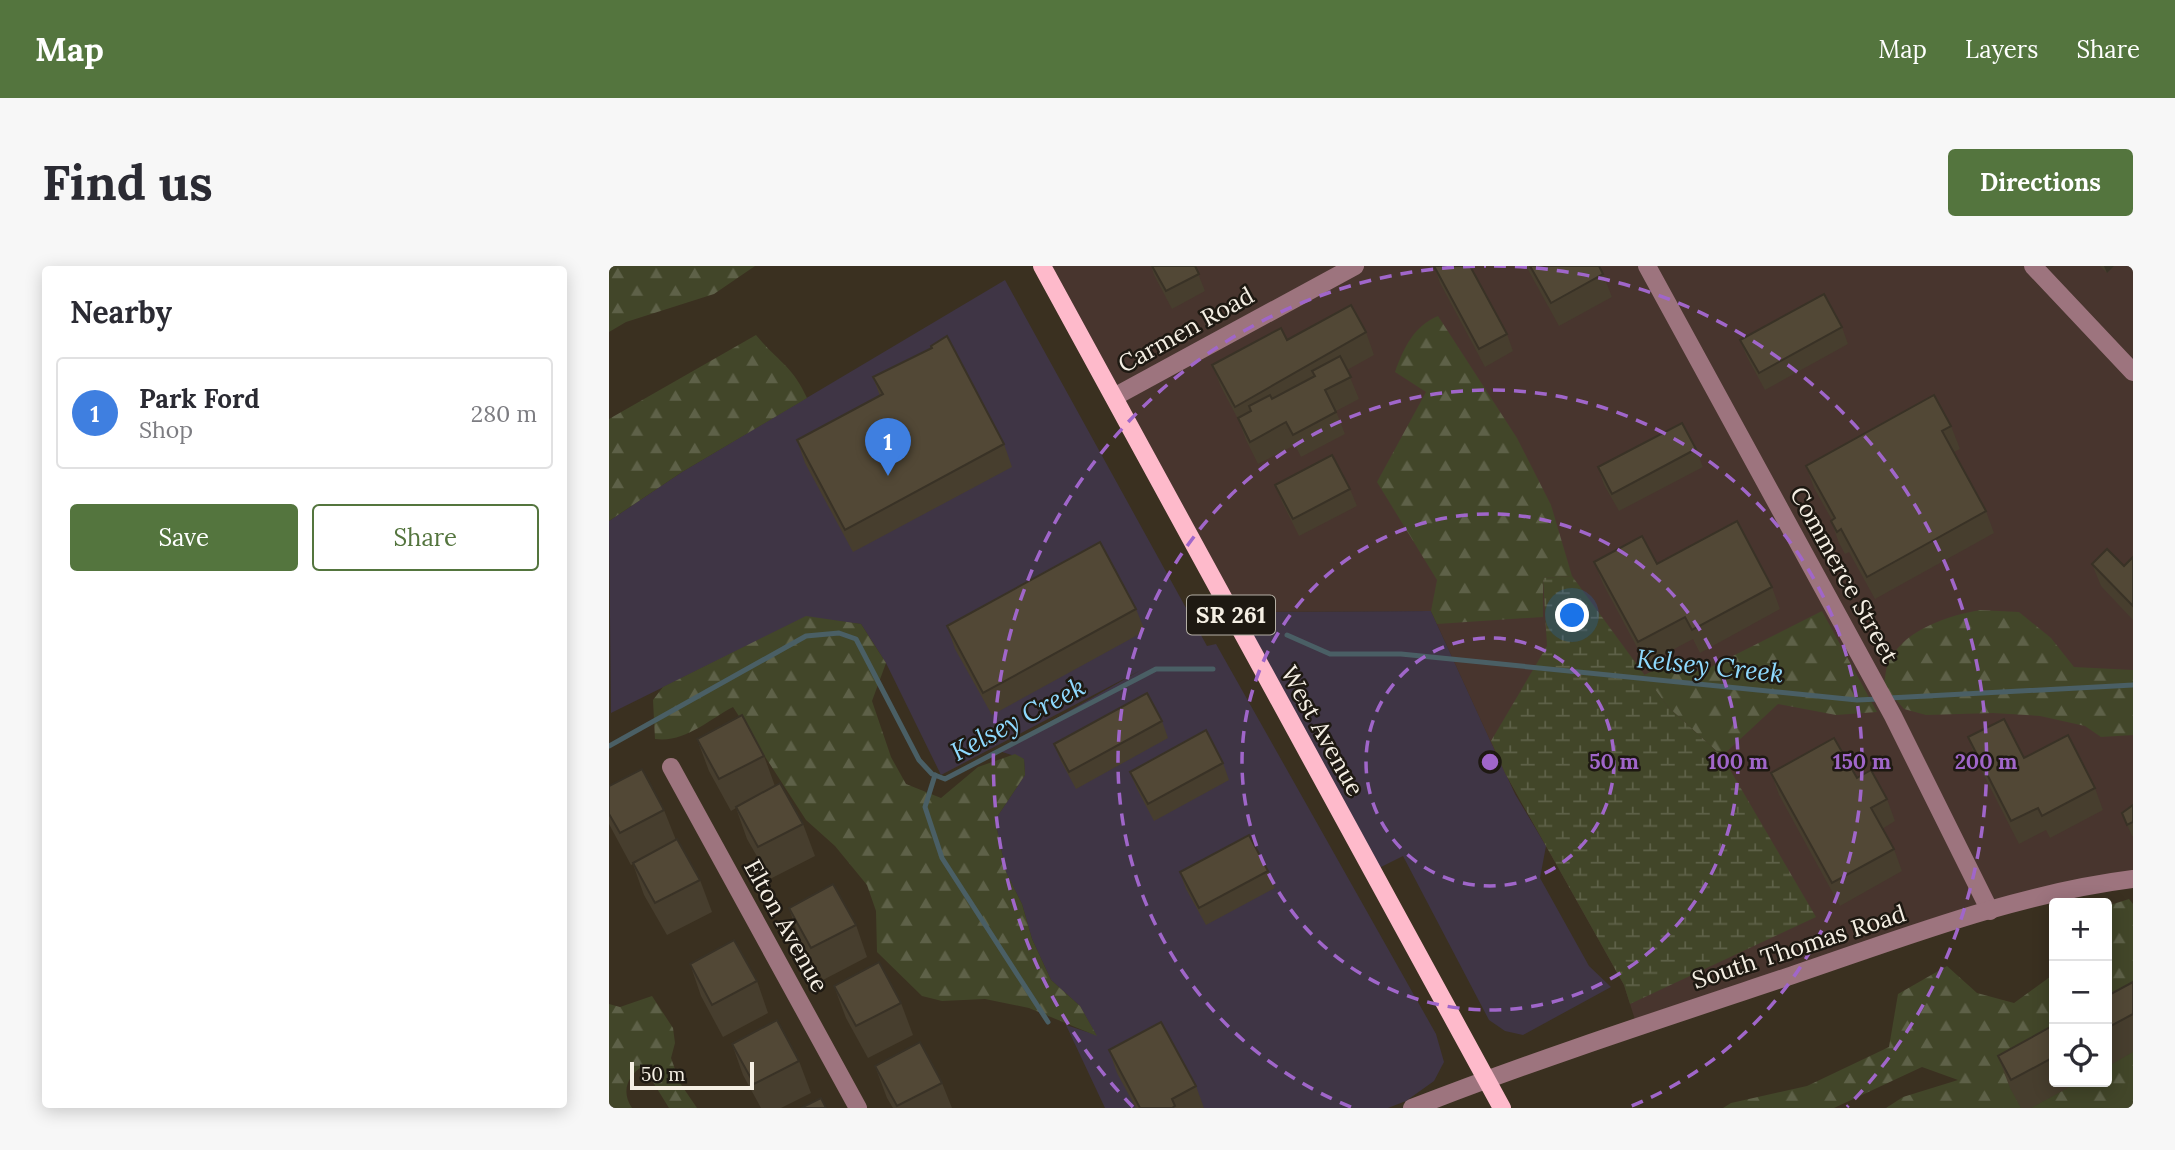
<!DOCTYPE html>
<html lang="en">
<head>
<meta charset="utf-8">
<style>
  :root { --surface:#fff; --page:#f7f7f7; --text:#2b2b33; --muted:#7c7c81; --line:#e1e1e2; --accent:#54753e }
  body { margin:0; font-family:Lora,serif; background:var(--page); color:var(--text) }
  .controls { position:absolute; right:21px; bottom:21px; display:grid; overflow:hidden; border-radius:7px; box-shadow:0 4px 18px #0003 }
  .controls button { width:63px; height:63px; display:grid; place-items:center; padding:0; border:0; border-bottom:2px solid var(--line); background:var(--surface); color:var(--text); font:35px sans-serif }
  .scale { position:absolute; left:21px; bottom:18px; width:124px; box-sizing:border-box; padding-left:7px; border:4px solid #f5efe4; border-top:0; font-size:19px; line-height:24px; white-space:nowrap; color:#f5efe4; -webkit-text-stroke:5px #1e1912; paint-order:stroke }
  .you { position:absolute; left:964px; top:350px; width:24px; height:24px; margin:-18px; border:5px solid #fff; border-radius:50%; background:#1a73e8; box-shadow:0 0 0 10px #1a73e833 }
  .badge { display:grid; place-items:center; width:46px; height:46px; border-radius:50%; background:var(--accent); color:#fff; font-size:23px; font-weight:700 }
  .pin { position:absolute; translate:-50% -58px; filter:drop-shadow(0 2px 4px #0008) }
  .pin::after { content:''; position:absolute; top:37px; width:24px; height:21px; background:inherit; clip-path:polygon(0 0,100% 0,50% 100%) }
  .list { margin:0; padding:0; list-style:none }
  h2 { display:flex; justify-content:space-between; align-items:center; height:91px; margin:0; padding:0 28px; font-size:30px }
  h2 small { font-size:23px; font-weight:400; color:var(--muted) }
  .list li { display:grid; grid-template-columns:46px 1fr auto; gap:21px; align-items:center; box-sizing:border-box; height:112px; margin:0 14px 14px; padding:0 14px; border:2px solid var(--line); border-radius:7px }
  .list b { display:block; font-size:26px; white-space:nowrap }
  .list p { margin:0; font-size:23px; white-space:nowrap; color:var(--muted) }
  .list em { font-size:23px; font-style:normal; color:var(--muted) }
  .actions { display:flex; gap:14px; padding:21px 28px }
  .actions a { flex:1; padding:16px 0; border:2px solid var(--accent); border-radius:7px; text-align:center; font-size:24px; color:var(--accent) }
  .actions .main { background:var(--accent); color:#fff }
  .icon { flex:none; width:38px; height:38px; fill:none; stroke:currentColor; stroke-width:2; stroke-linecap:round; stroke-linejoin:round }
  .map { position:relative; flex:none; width:1524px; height:842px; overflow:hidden; border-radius:7px }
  header { display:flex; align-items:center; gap:42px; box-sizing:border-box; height:98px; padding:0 35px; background:var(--accent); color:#fff }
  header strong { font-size:33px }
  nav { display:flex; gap:38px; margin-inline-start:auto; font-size:24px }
  .intro { display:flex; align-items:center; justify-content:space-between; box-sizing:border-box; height:168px; padding:0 42px }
  h1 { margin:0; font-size:49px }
  .button { padding:18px 32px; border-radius:7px; background:var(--accent); color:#fff; font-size:24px; font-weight:700 }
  main { display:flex; gap:42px; padding:0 42px }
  aside { flex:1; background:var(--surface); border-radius:7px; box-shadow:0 4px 18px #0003 }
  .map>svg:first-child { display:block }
  .commercial { fill:#3f3545 }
  .industrial { fill:#48352e }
  .forest { fill:url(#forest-firs) }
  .wetland { fill:url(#wetland-marsh) }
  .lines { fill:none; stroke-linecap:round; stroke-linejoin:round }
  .stream { stroke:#4a5f65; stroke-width:5 }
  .minor { stroke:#9d747e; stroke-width:18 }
  .major { stroke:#febacb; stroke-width:18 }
  .wall { fill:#473e2e }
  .shaded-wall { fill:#393226 }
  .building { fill:#524836; stroke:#393226; stroke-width:2 }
  .ring { fill:none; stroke:#a066ca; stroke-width:3.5; stroke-dasharray:12 9 }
  .labels { text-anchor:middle; stroke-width:5; stroke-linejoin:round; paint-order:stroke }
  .shield { fill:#1e1912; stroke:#b4afa5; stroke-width:2 }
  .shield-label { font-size:23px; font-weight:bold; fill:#f5efe4 }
  .street-label { font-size:24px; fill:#f5efe4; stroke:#1e1912 }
  .water-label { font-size:26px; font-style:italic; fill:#8ed9fe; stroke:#1e1912 }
  .centre { fill:#a066ca; stroke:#1e1912; stroke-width:3.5 }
  .ring-label { font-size:21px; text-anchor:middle; font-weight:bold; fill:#a066ca; stroke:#1e1912; stroke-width:5; stroke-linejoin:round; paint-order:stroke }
</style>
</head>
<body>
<header>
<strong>Map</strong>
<nav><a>Map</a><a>Layers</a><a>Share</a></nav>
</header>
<div class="intro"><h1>Find us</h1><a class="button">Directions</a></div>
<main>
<aside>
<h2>Nearby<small></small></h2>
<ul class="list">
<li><span class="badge" style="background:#3f7fe0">1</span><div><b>Park Ford</b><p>Shop</p></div><em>280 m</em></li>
</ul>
<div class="actions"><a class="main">Save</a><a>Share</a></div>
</aside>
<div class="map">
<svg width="1524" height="842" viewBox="0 0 1524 842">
  <defs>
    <pattern id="forest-firs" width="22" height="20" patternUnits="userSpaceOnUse" patternTransform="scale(1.75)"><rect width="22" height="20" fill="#424629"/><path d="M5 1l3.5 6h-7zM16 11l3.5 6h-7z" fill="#5e6148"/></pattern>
    <pattern id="wetland-marsh" width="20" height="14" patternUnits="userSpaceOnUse" patternTransform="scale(1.75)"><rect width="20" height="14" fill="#424629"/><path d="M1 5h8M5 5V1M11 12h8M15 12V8" fill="none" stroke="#5e6148"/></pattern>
  </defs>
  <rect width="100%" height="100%" fill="#3a3020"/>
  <!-- commercial -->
  <g class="commercial">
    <polygon points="396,14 598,380 607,378 827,768 835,796 825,815 797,835 779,842 496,842 457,759 487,769 471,740 442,714 423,673 413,638 397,606 386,554 416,509 415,493 390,485 532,404 332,509 277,397 252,358 196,351 2,447 0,255 73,206"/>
    <polygon points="822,345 906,528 937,580 931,612 980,700 1002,721 914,769 896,765 880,754 794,590 762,606 620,346"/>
  </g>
  <!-- industrial -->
  <polygon class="industrial" points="433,0 1524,0 1524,613 1439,629 1028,760 1015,719 896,507 822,345 620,346"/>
  <!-- forest -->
  <g class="forest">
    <polygon points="0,0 146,0 105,28 17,56 0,66"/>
    <path d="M 829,50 L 908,172 L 942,239 L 963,310 L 934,312 L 934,351 L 828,358 L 822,345 L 828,314 L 768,216 L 817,126 L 786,106 C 795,81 805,60 829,50 Z"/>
    <path d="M 147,69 C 168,95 183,99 198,132 L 73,206 L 0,255 L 0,153 Z"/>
    <path d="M 1371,344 L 1410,346 L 1442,372 L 1465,401 L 1524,404 L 1524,469 L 1492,471 L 1476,460 L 1431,450 L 1384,447 L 1317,449 L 1295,443 L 1275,420 C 1276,412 1277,399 1281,393 C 1299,362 1339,350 1371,344 Z"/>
    <polygon points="1213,345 1268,446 1227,449 1169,438 1113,490 1059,441 1035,409 1048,403 1094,405"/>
    <path d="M 197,350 L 252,358 L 277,397 L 263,435 L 282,491 L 297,518 L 332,532 L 369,501 L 406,488 L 415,493 L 416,509 L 386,554 L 397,606 L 413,638 L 423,673 L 442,714 L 471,740 L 488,770 L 420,742 L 376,733 L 333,735 L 313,730 L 268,686 L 267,645 L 258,619 L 226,580 L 197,554 L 124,441 C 99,454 76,477 46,473 L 44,434 L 54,421 Z"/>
    <polygon points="1520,633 1524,638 1524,842 1277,842 1294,831 1349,814 1313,801 1225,842 1114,842 1122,837 1198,820 1280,781 1289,728 1338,700 1368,727 1405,737 1445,708 1445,816 1498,816 1498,640"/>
    <path d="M 43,730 L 64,762 L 66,777 L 62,792 L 71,817 L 88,842 L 60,842 L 34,800 C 18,810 12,826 23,842 L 0,842 L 0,738 L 11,741 Z"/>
  </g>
  <!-- wetland -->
  <polygon class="wetland" points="963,310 1059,441 1113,490 1207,651 1021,738 1015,719 896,507 882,475 938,380 934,312"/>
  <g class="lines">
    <!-- stream -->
    <g class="stream">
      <polyline points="678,369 721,388 792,388 1248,434 1270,433"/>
      <polyline points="1280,432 1524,419"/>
      <polyline points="0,480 197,370 230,367 247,373 310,494 323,508 336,513 547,403 604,403"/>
      <polyline points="326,509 316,541 333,592 439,756"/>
    </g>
    <!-- minor -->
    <g class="minor">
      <polyline points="1038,0 1284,450 1381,645"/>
      <polyline points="1424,0 1524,106"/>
      <polyline points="505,131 746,0"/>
      <polyline points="62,501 249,842"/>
      <path d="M 803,842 C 926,794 1052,753 1178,711 C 1291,673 1405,628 1524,613"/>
    </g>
    <!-- major -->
    <polyline class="major" points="433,0 893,842"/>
  </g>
  <!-- wall -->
  <g class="wall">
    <polygon points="542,0 586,0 596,25 563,43 545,9"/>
    <polygon points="825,0 898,68 904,85 876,101 831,17"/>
    <polygon points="917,0 990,0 994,8 1003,31 950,60"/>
    <polygon points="1491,0 1505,0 1498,7"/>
    <polygon points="1233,61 1239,78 1156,124 1138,91 1131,74"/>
    <polygon points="757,66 765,89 738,104 750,133 727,145 736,168 692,191 686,179 649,198 637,174 630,155 612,121 603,99 678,74"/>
    <polygon points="264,111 395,178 403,201 244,286 196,197 188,174 271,130"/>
    <polygon points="1342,160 1351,183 1345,186 1377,245 1385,267 1266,333 1240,286 1236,288 1230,277 1222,255 1223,254 1205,222 1197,200"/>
    <polygon points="1087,183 1094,201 1010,245 995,219 989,201"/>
    <polygon points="666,219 741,223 748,240 690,270 673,236"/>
    <polygon points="1524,291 1524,354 1492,320 1483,298 1515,300"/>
    <polygon points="985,296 1048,298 1163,321 1171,343 1091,387 1084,373 1037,398 994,318"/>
    <polygon points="527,343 536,365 383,449 346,383 338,360"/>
    <polygon points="553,455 559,472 467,523 452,495 445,478"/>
    <polygon points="1359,471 1415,492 1486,522 1494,544 1441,572 1437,564 1410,578 1367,494"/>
    <polygon points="88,473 155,490 166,520 194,558 206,590 161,613 138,573 127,542 122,545 100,505"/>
    <polygon points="614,497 620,514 545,555 528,523 521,506"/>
    <polygon points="1162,507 1248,512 1278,533 1286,555 1273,563 1285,583 1293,605 1231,640 1170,529"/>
    <polygon points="0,520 55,544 67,574 91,614 103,646 58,669 35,629 24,598 22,599 0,558"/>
    <polygon points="1524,539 1524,570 1523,570 1513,547"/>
    <polygon points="659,605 666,622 597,659 577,623 571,606"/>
    <polygon points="180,642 247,659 258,691 214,714 191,674"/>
    <polygon points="81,698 148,715 159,747 114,771 92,730"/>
    <polygon points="1524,716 1524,786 1498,801 1498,730"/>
    <polygon points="225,720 292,737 304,769 259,792 237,752"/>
    <polygon points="1445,759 1445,816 1470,816 1422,842 1412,842 1401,822 1389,790"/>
    <polygon points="123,778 190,795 202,827 172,842 152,842 134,809"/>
    <polygon points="500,784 587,820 595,842 527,842 508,807"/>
    <polygon points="266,800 333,817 343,842 284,842 278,832"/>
  </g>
  <!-- shaded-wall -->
  <polygon class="shaded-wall" points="1495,0 1505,0 1498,7"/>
  <!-- building -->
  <g class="building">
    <polygon points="543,0 586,0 590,8 557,25"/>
    <polygon points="825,0 861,0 898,68 870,83"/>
    <polygon points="921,0 990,0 994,8 942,37"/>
    <polygon points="1215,28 1233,61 1150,107 1131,74"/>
    <polygon points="742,39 757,66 626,141 603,99 672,62 678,74"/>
    <polygon points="338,70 395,178 236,264 188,174 274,128 264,111 323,82 322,80"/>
    <polygon points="731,90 742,111 716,124 727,146 684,169 677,156 641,176 629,152 642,145 640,140 661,129 663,133 706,110 703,105"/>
    <polygon points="1325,129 1342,160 1333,165 1377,245 1258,311 1232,263 1228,266 1222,255 1226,252 1197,200"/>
    <polygon points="1073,157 1087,183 1003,228 989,201"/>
    <polygon points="723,189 741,223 684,253 666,219"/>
    <polygon points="1128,255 1163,321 1083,364 1076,351 1029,376 985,296 1033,270 1048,298"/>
    <polygon points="491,276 527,343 374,427 338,360"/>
    <polygon points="1498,283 1515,300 1524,291 1524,340 1483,298"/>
    <polygon points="538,427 553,455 460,506 445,478"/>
    <polygon points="133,449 155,490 110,513 88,473"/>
    <polygon points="1395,453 1415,492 1459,469 1486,522 1433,550 1429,542 1402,555 1359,471"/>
    <polygon points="597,464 614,497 539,538 521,506"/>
    <polygon points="1225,472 1248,512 1262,504 1278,533 1262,542 1285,583 1223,617 1162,507"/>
    <polygon points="33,503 55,544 11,567 0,548 0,520"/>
    <polygon points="171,517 194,558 149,581 127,541"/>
    <polygon points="1524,539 1524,556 1518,559 1513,547"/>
    <polygon points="640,569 659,605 590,642 571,606"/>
    <polygon points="68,573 91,614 46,637 24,597"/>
    <polygon points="224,618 247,659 202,682 180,642"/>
    <polygon points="125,674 148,715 103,739 81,698"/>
    <polygon points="270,696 292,737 247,760 225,720"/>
    <polygon points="1524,716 1524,748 1498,762 1498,730"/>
    <polygon points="168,754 190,795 145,818 123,778"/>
    <polygon points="552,756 587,820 563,833 566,840 563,842 531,842 500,784"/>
    <polygon points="1445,759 1445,791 1402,814 1389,790"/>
    <polygon points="311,776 333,817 288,840 266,800"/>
    <polygon points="212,832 217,842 192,842"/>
  </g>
  <!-- distance rings -->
  <g class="ring">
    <circle cx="881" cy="496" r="124"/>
    <circle cx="881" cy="496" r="248"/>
    <path d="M742 841A372 372 0 1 1 1020 841"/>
    <path d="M524 841A496 496 0 0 1 877 0M885 0A496 496 0 0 1 1238 841"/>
  </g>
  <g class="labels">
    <!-- shield labels -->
    <rect class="shield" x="578" y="329.5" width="88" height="39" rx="5"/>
    <g class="shield-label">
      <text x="622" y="357">SR 261</text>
    </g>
    <!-- street labels -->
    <g class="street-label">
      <text transform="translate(577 64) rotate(-29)" y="8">Carmen Road</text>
      <text transform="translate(1235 309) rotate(61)" y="8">Commerce Street</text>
      <text transform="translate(713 465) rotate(61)" y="8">West Avenue</text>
      <text transform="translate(177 660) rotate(61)" y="8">Elton Avenue</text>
      <text transform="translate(1190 681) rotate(-18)" y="8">South Thomas Road</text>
    </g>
    <!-- water labels -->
    <g class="water-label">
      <text transform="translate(1101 400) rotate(6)" y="9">Kelsey Creek</text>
      <text transform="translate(409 453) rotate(-28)" y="9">Kelsey Creek</text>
    </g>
  </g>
  <circle cx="881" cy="496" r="10" class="centre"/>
  <g class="ring-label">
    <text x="1005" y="503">50 m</text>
    <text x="1129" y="503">100 m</text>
    <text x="1253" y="503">150 m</text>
    <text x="1377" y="503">200 m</text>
  </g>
</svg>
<div class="controls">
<button>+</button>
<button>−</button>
<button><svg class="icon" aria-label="locate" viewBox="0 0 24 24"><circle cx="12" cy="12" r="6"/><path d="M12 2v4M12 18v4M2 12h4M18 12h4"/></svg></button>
</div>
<div class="scale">50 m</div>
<div class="you"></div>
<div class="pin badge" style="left:279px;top:210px;background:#3f7fe0">1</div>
</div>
</main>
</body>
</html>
